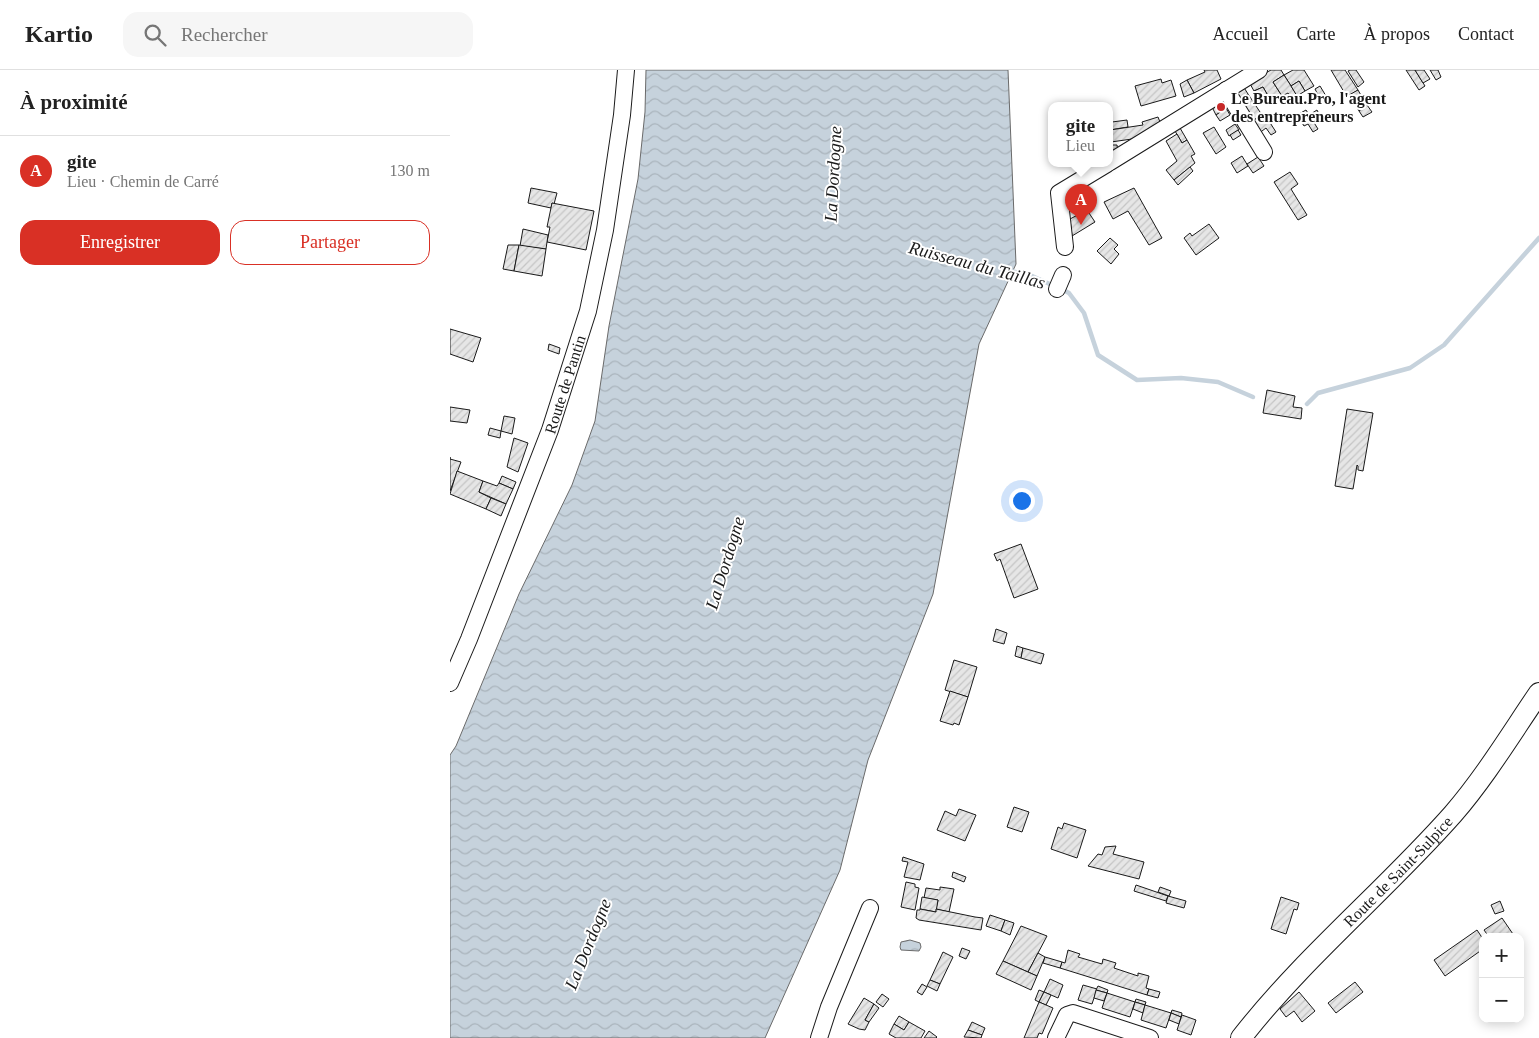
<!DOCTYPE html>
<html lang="fr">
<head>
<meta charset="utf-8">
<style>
  :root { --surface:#fff; --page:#f6f6f6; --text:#222; --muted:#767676; --line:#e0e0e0; --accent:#d93025 }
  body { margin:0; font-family:"Times New Roman",serif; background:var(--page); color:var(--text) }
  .controls { position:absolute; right:15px; bottom:15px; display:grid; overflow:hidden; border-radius:10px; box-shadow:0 2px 12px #0003 }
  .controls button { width:45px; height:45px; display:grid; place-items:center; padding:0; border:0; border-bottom:1px solid var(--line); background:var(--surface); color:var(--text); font:25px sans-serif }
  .you { position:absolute; left:571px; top:430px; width:18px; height:18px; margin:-12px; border:4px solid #fff; border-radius:50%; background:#1a73e8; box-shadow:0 0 0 8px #1a73e833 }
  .badge { display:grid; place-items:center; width:32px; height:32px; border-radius:50%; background:var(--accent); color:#fff; font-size:16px; font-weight:700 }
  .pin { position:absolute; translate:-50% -41px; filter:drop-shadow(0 1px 2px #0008) }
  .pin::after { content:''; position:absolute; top:26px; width:18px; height:15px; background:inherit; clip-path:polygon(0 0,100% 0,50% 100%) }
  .popup { position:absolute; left:598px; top:32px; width:65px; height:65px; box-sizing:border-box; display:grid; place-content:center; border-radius:10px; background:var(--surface); filter:drop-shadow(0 1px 4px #0005); font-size:16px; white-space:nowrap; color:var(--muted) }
  .popup b { font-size:19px; color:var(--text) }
  .popup::after { content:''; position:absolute; left:50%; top:100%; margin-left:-10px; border:10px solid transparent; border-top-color:var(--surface) }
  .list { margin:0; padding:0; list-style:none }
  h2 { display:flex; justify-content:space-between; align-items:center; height:65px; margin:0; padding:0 20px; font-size:21px }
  h2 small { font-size:16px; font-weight:400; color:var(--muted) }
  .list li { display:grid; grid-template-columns:32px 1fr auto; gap:15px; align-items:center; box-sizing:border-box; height:70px; padding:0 20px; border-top:1px solid var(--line) }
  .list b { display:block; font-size:19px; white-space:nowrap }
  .list p { margin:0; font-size:16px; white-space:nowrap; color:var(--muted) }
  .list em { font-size:16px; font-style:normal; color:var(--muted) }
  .actions { display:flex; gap:10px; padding:15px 20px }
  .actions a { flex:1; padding:11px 0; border:1px solid var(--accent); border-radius:15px; text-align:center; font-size:18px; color:var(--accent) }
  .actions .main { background:var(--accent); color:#fff }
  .icon { flex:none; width:28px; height:28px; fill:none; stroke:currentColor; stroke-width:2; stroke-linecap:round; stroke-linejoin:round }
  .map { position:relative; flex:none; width:1089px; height:968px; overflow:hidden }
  header { display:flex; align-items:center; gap:30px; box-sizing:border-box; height:70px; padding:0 25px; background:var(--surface); border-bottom:1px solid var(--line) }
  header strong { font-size:24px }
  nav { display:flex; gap:28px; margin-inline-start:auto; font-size:18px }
  .search { width:350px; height:45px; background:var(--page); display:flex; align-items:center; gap:12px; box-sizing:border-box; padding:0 18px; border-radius:15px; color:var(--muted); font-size:19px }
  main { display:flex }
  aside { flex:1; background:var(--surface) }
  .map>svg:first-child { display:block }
  .water { fill:url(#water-waves); stroke:#6a6a6a }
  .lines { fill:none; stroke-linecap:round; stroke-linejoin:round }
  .stream { stroke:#c6d2dc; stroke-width:4.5 }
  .building { fill:url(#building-hatch); stroke:#1a1a1a }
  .minor-casing { stroke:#1a1a1a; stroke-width:18 }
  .major-casing { stroke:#1a1a1a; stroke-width:22 }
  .minor { stroke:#fff; stroke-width:16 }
  .major { stroke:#fff; stroke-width:20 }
  .poi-dot { fill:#c62828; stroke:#fff; stroke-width:2 }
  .labels { text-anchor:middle; stroke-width:4; stroke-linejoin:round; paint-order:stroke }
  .poi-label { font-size:16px; font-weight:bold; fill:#1a1a1a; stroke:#fff; text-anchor:start }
  .street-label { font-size:16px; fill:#1a1a1a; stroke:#fff }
  .water-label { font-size:18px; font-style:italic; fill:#1a1a1a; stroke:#fff }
</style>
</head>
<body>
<header>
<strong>Kartio</strong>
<div class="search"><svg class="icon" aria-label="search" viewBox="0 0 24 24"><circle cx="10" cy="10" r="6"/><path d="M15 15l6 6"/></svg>Rechercher</div>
<nav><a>Accueil</a><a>Carte</a><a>À propos</a><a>Contact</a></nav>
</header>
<main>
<aside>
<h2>À proximité<small></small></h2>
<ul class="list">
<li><span class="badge">A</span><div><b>gite</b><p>Lieu · Chemin de Carré</p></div><em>130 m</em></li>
</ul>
<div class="actions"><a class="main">Enregistrer</a><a>Partager</a></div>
</aside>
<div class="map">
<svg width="1089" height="968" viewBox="0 0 1089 968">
  <defs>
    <pattern id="water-waves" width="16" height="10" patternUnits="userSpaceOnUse" patternTransform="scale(1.25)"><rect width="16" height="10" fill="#c6d2dc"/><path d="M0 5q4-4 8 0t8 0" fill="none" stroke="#aab4bc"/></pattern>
    <pattern id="building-hatch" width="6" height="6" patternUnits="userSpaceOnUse" patternTransform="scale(1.25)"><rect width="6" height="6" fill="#e6e6e6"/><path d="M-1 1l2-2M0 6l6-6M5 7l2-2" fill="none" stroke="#c5c5c5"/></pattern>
  </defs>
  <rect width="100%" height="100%" fill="#fff"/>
  <!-- water -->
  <g class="water">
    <polygon points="196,0 558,0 566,194 529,274 483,524 418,690 390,800 315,968 0,968 0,685 6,676 69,524 122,415 145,351 159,256 188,109 195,42"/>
    <polygon points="460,870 470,873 471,877 469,881 451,880 450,877 451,872"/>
  </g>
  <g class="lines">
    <!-- stream -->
    <g class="stream">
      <polyline points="557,200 582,206 604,216"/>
      <polyline points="611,219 619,223 634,243 648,285 687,310 731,308 768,312 803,327"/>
      <polyline points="857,334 868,323 960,298 994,275 1089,168"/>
    </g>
  </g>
  <!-- building -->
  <g class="building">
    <polygon points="754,0 767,0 771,9 744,23 737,10 755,2"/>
    <polygon points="821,0 831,0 834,5 823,12 832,26 821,31 813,17 804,21 799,12"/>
    <polygon points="843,0 854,0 864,16 855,21 849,11 841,16 834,5"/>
    <polygon points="881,0 895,0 908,20 897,27"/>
    <polygon points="900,0 906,0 914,12 908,17 898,1"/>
    <polygon points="956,0 965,0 975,16 969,20"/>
    <polygon points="965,0 974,0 980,9 973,13"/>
    <polygon points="980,0 988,0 991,7 986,10"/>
    <polygon points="834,5 850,30 844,33 838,23 832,26 823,12"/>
    <polygon points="711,9 712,13 721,10 726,26 691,36 685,16"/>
    <polygon points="737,10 744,23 734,27 730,14"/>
    <polygon points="849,11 855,21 847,26 841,16"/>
    <polygon points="793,16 798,24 787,31 782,23"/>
    <polygon points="870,16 876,26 870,29 865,19"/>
    <polygon points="813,17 821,31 812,34 804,21"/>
    <polygon points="908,20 912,27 904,32 899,25"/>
    <polygon points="798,24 812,45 800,52 787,31"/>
    <polygon points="775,27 780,36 766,45 761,35"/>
    <polygon points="912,27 917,35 909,41 904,32"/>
    <polygon points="917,35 922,42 913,47 909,41"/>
    <polygon points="776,38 780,45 770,51 766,45"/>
    <polygon points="856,40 868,59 863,62 858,54 854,56 847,45"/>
    <polygon points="867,40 870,46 863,51 859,45"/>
    <polygon points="821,44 826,51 821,54 816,47"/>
    <polygon points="815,45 826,62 821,65 816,58 808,64 800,52 811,46 812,47"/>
    <polygon points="660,47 662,47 662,52 677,50 678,57 660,60"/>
    <polygon points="708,47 712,57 696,67 661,72 661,75 667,75 668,82 660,86 660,60 693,55 692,52"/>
    <polygon points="785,54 789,60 779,66 776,60"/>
    <polygon points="764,57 776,77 766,84 753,63"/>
    <polygon points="730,58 737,70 732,73 725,61"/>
    <polygon points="788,60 791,65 783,70 780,65"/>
    <polygon points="727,64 732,73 737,70 745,84 741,86 745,93 724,110 716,100 727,91 716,71"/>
    <polygon points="792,86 798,96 787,103 781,93"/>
    <polygon points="808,87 814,96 803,103 797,94"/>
    <polygon points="740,97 743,101 728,115 724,110"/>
    <polygon points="840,102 848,114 841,119 857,145 848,150 824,112"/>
    <polygon points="81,118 107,123 104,134 102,133 101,138 78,133"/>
    <polygon points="684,118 712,168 699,175 678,141 663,149 654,132"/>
    <polygon points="102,133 144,141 136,180 97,172 100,157 97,157"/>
    <polygon points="637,140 645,152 622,166 620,149"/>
    <polygon points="759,154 769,168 746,185 734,168 740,163 742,166"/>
    <polygon points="73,159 98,165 96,179 70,176"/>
    <polygon points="660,168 668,175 664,179 669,184 661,194 647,181"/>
    <polygon points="58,175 69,175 64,201 53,199"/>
    <polygon points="69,175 96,179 92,206 64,201"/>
    <polygon points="0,259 31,268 23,292 0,284"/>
    <polygon points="99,274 110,278 109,284 98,280"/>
    <polygon points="817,320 845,326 843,337 852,338 851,349 813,343"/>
    <polygon points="0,337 20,340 17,353 0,351"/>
    <polygon points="897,339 923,343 913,401 908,400 908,396 907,395 903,419 885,416"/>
    <polygon points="54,346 65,348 62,364 51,361"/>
    <polygon points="40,358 51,361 50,368 38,365"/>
    <polygon points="64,368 78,373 68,402 57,397"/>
    <polygon points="0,387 0,389 11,392 0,421"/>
    <polygon points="7,401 33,411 29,422 41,428 36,439 0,424"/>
    <polygon points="52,406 66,412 63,419 49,413"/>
    <polygon points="33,411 47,416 49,413 63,419 56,434 29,422"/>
    <polygon points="41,428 56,434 51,446 36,439"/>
    <polygon points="571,474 588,519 564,528 550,489 547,491 544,484"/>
    <polygon points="546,559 557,563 554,574 543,571"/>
    <polygon points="567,576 573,578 571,588 565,586"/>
    <polygon points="573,578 594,584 591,594 571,588"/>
    <polygon points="504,590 527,597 518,627 495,620"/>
    <polygon points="500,621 518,627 509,655 504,653 503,655 490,651"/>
    <polygon points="564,737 579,742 572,762 557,757"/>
    <polygon points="509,739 526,745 515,771 487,760 495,741 506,746"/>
    <polygon points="614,753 636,760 627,788 601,779 608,757 612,759"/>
    <polygon points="666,776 663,784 694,792 689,809 638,796 648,784 652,785 655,777"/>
    <polygon points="453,787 474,794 470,810 454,807 458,792 452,791"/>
    <polygon points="503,802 516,807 514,812 502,807"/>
    <polygon points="456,812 465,814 465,817 469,818 465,840 451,837"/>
    <polygon points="686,815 718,826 716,831 684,821"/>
    <polygon points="490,817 504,819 499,842 486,839 488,830 474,828 476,818 490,820"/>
    <polygon points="710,817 721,821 719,826 708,822"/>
    <polygon points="718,826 736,831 734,838 716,833"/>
    <polygon points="472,827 488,830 486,842 470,839"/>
    <polygon points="831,827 849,833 847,840 844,839 836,864 821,859"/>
    <polygon points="1050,831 1054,841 1045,844 1041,835"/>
    <polygon points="470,839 486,842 486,839 525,847 533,848 531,860 469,850 466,848 467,840 470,840"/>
    <polygon points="540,845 555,850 551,861 536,856"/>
    <polygon points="1052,848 1065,867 1039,867 1034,860"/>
    <polygon points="555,850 564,853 560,865 551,861"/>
    <polygon points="571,856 597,866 578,902 553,891"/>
    <polygon points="1027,860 1033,869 1033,879 995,906 984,890"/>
    <polygon points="512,878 520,881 516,889 509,886"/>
    <polygon points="618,880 630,884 628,887 652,894 653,889 666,893 664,898 688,906 688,903 699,906 696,918 699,919 697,925 610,898 612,892 615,893"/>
    <polygon points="493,882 503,887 490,914 480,910"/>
    <polygon points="588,883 595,887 587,906 578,902"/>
    <polygon points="595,887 612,892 610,898 593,893"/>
    <polygon points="553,891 587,906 581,920 546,904"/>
    <polygon points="600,909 613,915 608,928 594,922"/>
    <polygon points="480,910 490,914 487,921 477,916"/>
    <polygon points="905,912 913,922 886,943 878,933"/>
    <polygon points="472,914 477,917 472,925 467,922"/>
    <polygon points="633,915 647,919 642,934 628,930"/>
    <polygon points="648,916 658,920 657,923 646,920"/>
    <polygon points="699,919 710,922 708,928 697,925"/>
    <polygon points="589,920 594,922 589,932 585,930"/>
    <polygon points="646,920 657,923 654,931 644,928"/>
    <polygon points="594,922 601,925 596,935 589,932"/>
    <polygon points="849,922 865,941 852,952 844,941 836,947 830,939"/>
    <polygon points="657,923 685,932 680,947 652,938"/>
    <polygon points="432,924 439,929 433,937 426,932"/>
    <polygon points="414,928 424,934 415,950 419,952 415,960 409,959 398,954"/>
    <polygon points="686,929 696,932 695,935 685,932"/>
    <polygon points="589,932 603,938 592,964 589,963 587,968 574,968"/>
    <polygon points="685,932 695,935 693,943 683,939"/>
    <polygon points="424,934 429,938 419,952 415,950"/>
    <polygon points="695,935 721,943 716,958 691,950"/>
    <polygon points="722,940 732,943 731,947 721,943"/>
    <polygon points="721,943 731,947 729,954 719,950"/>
    <polygon points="732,945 746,950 741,965 727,960"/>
    <polygon points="449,946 459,952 454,960 444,954"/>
    <polygon points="459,952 475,961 471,968 446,968 439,964 444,954 454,960"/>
    <polygon points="522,952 535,958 532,965 518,960"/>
    <polygon points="518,960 532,965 531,968 514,967"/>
    <polygon points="479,961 487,967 486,968 474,968"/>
  </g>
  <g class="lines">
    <defs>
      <g id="minor">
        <polyline points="776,20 814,82"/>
        <polyline points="660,92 809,0"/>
        <polyline points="615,177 609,123 657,94"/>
        <polyline points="607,219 613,205"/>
        <path id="s1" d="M 0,613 L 19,569 L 100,360 L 138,241 L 155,160 L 172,45 L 176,0"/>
        <polyline points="369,968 379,937 420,838"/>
        <polyline points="606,968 617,945 623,943 700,968"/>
      </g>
      <g id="major">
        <path id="s2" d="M 791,968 C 854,887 935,821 1003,744 C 1035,707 1061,664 1089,623"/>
      </g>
    </defs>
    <!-- minor casing -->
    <use href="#minor" class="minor-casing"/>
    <!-- major casing -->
    <use href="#major" class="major-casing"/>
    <!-- minor -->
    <use href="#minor" class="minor"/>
    <!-- major -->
    <use href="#major" class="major"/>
  </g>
  <!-- markers -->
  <circle class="poi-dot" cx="771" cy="37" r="5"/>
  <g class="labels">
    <!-- poi labels -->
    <g class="poi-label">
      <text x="781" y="34">Le Bureau.Pro, l'agent<tspan x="781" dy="18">des entrepreneurs</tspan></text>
    </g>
    <!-- street labels -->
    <g class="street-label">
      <text dy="6" stroke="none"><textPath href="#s1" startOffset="320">Route de Pantin</textPath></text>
      <text dy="6" stroke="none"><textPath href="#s2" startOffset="229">Route de Saint-Sulpice</textPath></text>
    </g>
    <!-- water labels -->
    <g class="water-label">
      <text transform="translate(383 104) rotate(-87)" y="6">La Dordogne</text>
      <text transform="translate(527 195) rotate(15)" y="6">Ruisseau du Taillas</text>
      <text transform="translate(275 493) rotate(-73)" y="6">La Dordogne</text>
      <text transform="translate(138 874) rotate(-68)" y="6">La Dordogne</text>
    </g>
  </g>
</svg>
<div class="controls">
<button>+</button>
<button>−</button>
</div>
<div class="you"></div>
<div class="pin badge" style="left:631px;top:155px">A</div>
<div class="popup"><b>gite</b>Lieu</div>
</div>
</main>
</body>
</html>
